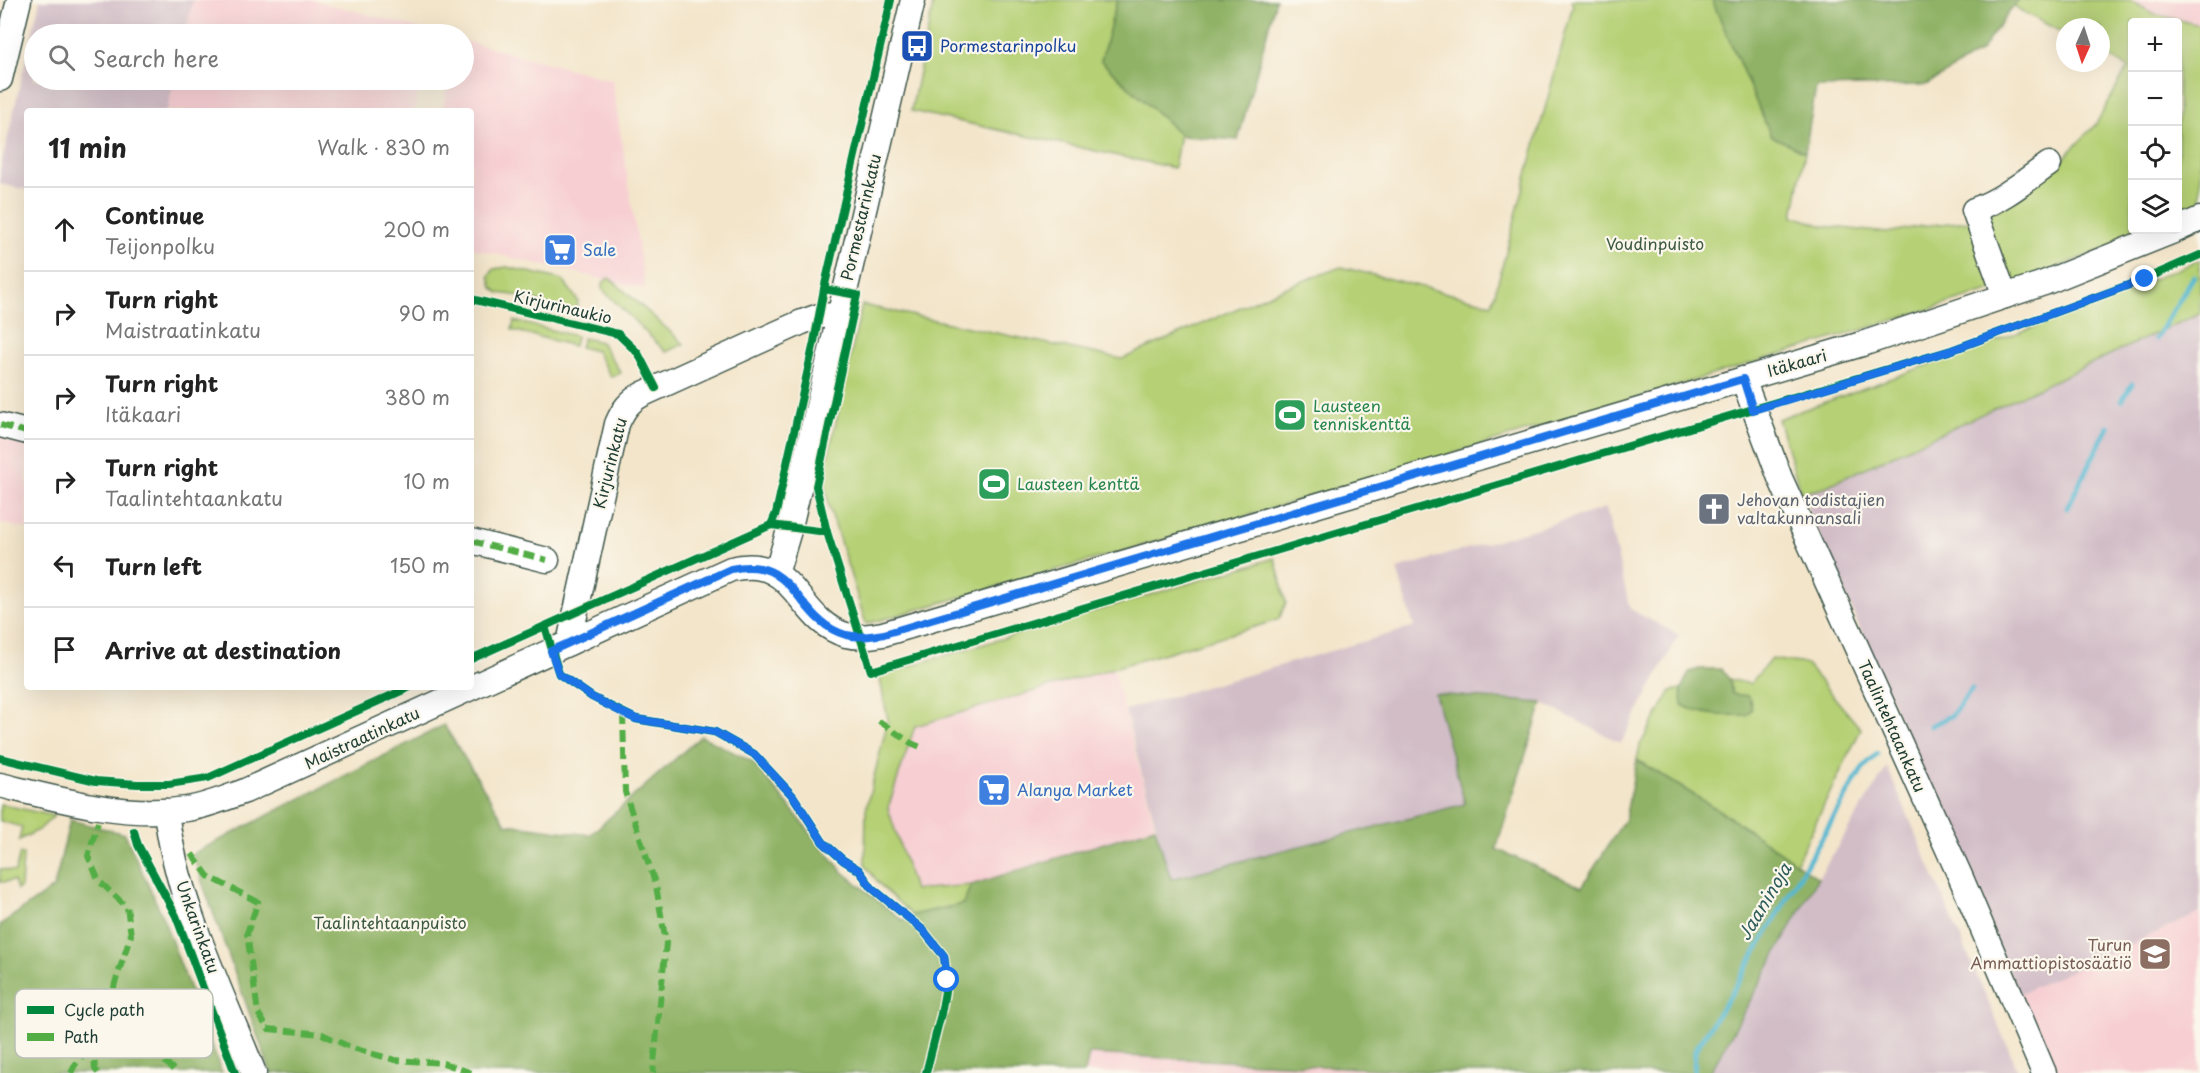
<!DOCTYPE html>
<html lang="en">
<head>
<meta charset="utf-8">
<style>
  :root { --surface:#fff; --page:#f6f6f6; --text:#222; --muted:#767676; --line:#e0e0e0 }
  body { margin:0; font-family:"Playpen Sans",sans-serif; background:var(--page); color:var(--text) }
  .controls { position:absolute; right:18px; top:18px; display:grid; overflow:hidden; border-radius:6px; box-shadow:0 6px 24px #0002 }
  .controls button { width:54px; height:54px; display:grid; place-items:center; padding:0; border:0; border-bottom:2px solid var(--line); background:var(--surface); color:var(--text); font:30px sans-serif }
  .compass { position:absolute; left:2056px; top:18px; width:54px; height:54px; border-radius:50%; background:var(--surface); box-shadow:0 6px 24px #0002; rotate:183deg }
  .stop { position:absolute; width:18px; height:18px; margin:-14px; border:4px solid #1a73e8; border-radius:50%; background:#fff }
  .stop.end { background:#1a73e8; border-color:#fff; box-shadow:0 2px 6px #0008 }
  .list { margin:0; padding:0; list-style:none }
  h2 { display:flex; justify-content:space-between; align-items:center; height:78px; margin:0; padding:0 24px; font-size:26px }
  h2 small { font-size:20px; font-weight:400; color:var(--muted) }
  .list li { display:grid; grid-template-columns:39px 1fr auto; gap:18px; align-items:center; box-sizing:border-box; height:84px; padding:0 24px; border-top:2px solid var(--line) }
  .list b { display:block; font-size:22px; white-space:nowrap }
  .list p { margin:0; font-size:20px; white-space:nowrap; color:var(--muted) }
  .list em { font-size:20px; font-style:normal; color:var(--muted) }
  .icon { flex:none; width:33px; height:33px; fill:none; stroke:currentColor; stroke-width:2; stroke-linecap:round; stroke-linejoin:round }
  .map { position:relative; flex:none; width:2200px; height:1073px; overflow:hidden }
  .search { position:absolute; background:var(--surface); box-shadow:0 6px 24px #0002; left:24px; top:24px; width:450px; height:66px; display:flex; align-items:center; gap:15px; box-sizing:border-box; padding:0 21px; border-radius:33px; color:var(--muted); font-size:22px }
  .panel { position:absolute; background:var(--surface); box-shadow:0 6px 24px #0002; left:24px; top:108px; width:450px; height:582px; border-radius:6px }
  .map>svg:first-child { display:block }
  .built { fill:#f7cfd3 }
  .industrial { fill:#d2bdc7 }
  .green { fill:#b5d075; stroke:#6a8654; stroke-width:1.5 }
  .forest { fill:#90b266; stroke:#58784d; stroke-width:1.5 }
  .lines { fill:none; stroke-linecap:round; stroke-linejoin:round }
  .stream { stroke:#52b8d1; stroke-width:5 }
  .minor-casing { stroke:#3f564a; stroke-width:27 }
  .minor { stroke:#fff; stroke-width:24 }
  .quiet { stroke:#52ad45; stroke-width:6; stroke-dasharray:12 6; stroke-linecap:butt }
  .cycleway-casing { stroke:#fbf7ec; stroke-width:11 }
  .cycleway { stroke:#00873e; stroke-width:8 }
  .route { stroke:#1a73e8; stroke-width:8 }
  .labels { text-anchor:middle; stroke-width:4.5; stroke-linejoin:round; paint-order:stroke }
  .transit-label { font-size:16px; fill:#164399; stroke:#fbf7ec; text-anchor:start }
  .street-label { font-size:16px; fill:#1f3d34; stroke:#fbf7ec }
  .park-label { font-size:16px; fill:#3d5a41; stroke:#fbf7ec }
  .shop-label { font-size:16px; fill:#366cbe; stroke:#fbf7ec; text-anchor:start }
  .leisure-label { font-size:16px; fill:#27864d; stroke:#fbf7ec; text-anchor:start }
  .worship-label { font-size:16px; fill:#5b616d; stroke:#fbf7ec; text-anchor:start }
  .education-label { font-size:16px; fill:#785e54; stroke:#fbf7ec; text-anchor:end }
  .water-label { font-size:18px; font-style:italic; fill:#2c5c5b; stroke:#fbf7ec }
  .key { fill:#fbf7ec; stroke:#b9bfb5; stroke-width:1.5 }
  .key-label { font-size:16px; fill:#1f3d34 }
</style>
</head>
<body>
<div class="map">
<svg width="2200" height="1073" viewBox="0 0 2200 1073">
  <rect width="100%" height="100%" fill="#fbf7ec"/>
  <filter id="ink" filterUnits="userSpaceOnUse"><feTurbulence type="fractalNoise" baseFrequency=".0167" numOctaves="2"/><feDisplacementMap in="SourceGraphic" scale="12" xChannelSelector="R" yChannelSelector="G"/><feConvolveMatrix kernelMatrix="1 2 1 2 8 2 1 2 1" color-interpolation-filters="sRGB"/></filter>
  <filter id="wash" filterUnits="userSpaceOnUse"><feTurbulence type="fractalNoise" baseFrequency=".008" numOctaves="4" result="noise"/><feDisplacementMap in="SourceGraphic" scale="24" xChannelSelector="R" yChannelSelector="G"/><feGaussianBlur stdDeviation="1.35" result="paint"/><feColorMatrix in="noise" values="0 0 0 0 0 0 0 0 0 0 0 0 0 0 0 0 0 1.4 0 .05"/><feComposite in="paint" operator="in"/></filter>
  <g filter="url(#wash)">
    <rect width="100%" height="100%" fill="#f3e5ca"/>
    <!-- built -->
    <g class="built">
      <polygon points="193,0 313,0 433,32 432,34 185,34"/>
      <polygon points="2130,0 2200,0 2200,25 2154,14"/>
      <polygon points="464,41 612,80 645,289 471,248 471,111 442,111 449,80 464,80"/>
      <polygon points="174,80 421,80 414,111 167,111"/>
      <polygon points="0,434 27,440 27,529 0,523"/>
      <polygon points="1113,668 1155,827 971,885 914,890 888,808 915,726"/>
      <polygon points="2200,913 2200,1073 2053,1073 2019,994"/>
      <polygon points="1088,1054 1413,1071 1413,1073 1085,1073"/>
    </g>
    <!-- industrial -->
    <g class="industrial">
      <polygon points="40,0 193,0 185,34 34,34 34,80 174,80 167,111 27,111 27,190 0,184 0,170"/>
      <polygon points="2200,313 2200,913 2019,994 1801,493 1821,489"/>
      <polygon points="1606,508 1630,609 1679,635 1621,743 1542,703 1436,694 1465,804 1170,879 1125,710 1414,627 1397,569"/>
      <polygon points="1887,767 2019,1073 1710,1073 1818,878"/>
    </g>
    <!-- green -->
    <g class="green">
      <polygon points="934,0 1117,0 1101,61 1180,134 1174,168 911,111"/>
      <polygon points="1571,0 1712,0 1771,136 1805,152 1793,216 1824,226 1887,233 1921,226 1968,221 1988,212 2053,169 2096,124 2128,67 2101,53 2101,27 2065,27 2065,34 2014,7 2018,0 2130,0 2154,14 2200,25 2200,207 2178,219 2178,22 2132,22 2132,230 2154,230 2019,282 1240,518 866,624 828,503 824,475 862,305 1122,359 1284,288 1341,267 1492,304 1573,5"/>
      <polygon points="2200,260 2200,313 1820,489 1801,493 1778,419 2034,327"/>
      <polygon points="507,267 563,280 578,301 577,308 565,313 527,297 499,293 492,287 489,276 494,269"/>
      <polygon points="608,278 612,280 684,344 666,352 602,289 603,283"/>
      <polygon points="514,321 576,336 574,346 512,330"/>
      <polygon points="583,338 601,342 621,373 611,377 596,351 580,347"/>
      <polygon points="1275,558 1286,603 1279,619 1271,622 915,726 888,808 914,890 971,885 963,904 912,915 881,886 865,865 866,809 888,720 879,675"/>
      <polygon points="1771,659 1806,664 1861,729 1796,863 1728,816 1637,760 1640,745 1671,691 1681,689 1683,704 1732,694 1729,679 1750,684"/>
      <polygon points="0,804 54,816 40,829 19,840 22,827 0,821"/>
      <polygon points="20,853 23,855 21,887 17,890 14,881 0,882 0,869 15,872"/>
    </g>
    <!-- forest -->
    <g class="forest">
      <polygon points="1117,0 1276,0 1238,140 1182,136 1101,61"/>
      <polygon points="1712,0 2018,0 1980,52 1926,85 1816,87 1805,152 1771,136"/>
      <path d="M 1699,669 L 1721,669 L 1729,679 L 1732,694 L 1749,696 L 1752,709 L 1747,715 C 1724,716 1703,716 1682,705 L 1681,689 L 1689,672 Z"/>
      <polygon points="1435,694 1542,703 1496,849 1582,887 1625,819 1637,760 1728,816 1818,878 1710,1073 1451,1073 1089,1054 1085,1073 271,1073 192,854 444,725 506,824 590,835 701,736 753,762 842,871 902,920 912,915 963,904 971,885 1155,827 1171,879 1465,804"/>
      <polygon points="70,820 125,834 161,913 222,1073 0,1073 0,925 54,887"/>
    </g>
    <g class="lines">
      <!-- stream -->
      <g class="stream">
        <polyline points="2156,339 2194,276"/>
        <polyline points="2122,400 2132,384"/>
        <polyline points="2067,508 2108,427"/>
        <polyline points="1930,726 1952,715 1972,689"/>
        <polyline points="1694,1073 1695,1050 1733,991 1862,769 1877,754"/>
      </g>
    </g>
  </g>
  <g filter="url(#ink)">
    <g class="lines">
      <defs>
        <g id="minor">
          <polyline points="0,79 19,0"/>
          <polyline points="2178,229 2200,219"/>
          <path d="M 2005,296 L 1974,210 C 2002,200 2025,181 2049,164"/>
          <polyline points="1743,379 1780,478 1961,878 2044,1073"/>
          <polyline points="0,425 27,432"/>
          <polyline points="471,541 547,560"/>
          <polyline points="776,574 790,527 913,0"/>
          <path d="M 569,643 L 617,424 C 623,410 629,401 643,394 L 802,322 L 819,316 L 838,315"/>
          <path d="M 0,785 C 61,800 124,818 187,809 C 207,806 226,798 245,791 L 731,569 C 797,553 796,621 846,635 C 859,638 871,636 883,634 L 1862,344 L 2044,283 L 2176,230"/>
          <path d="M 166,811 C 176,900 221,990 254,1073"/>
        </g>
      </defs>
      <!-- minor casing -->
      <use href="#minor" class="minor-casing"/>
      <!-- minor -->
      <use href="#minor" class="minor"/>
      <!-- quiet -->
      <g class="quiet">
        <polyline points="0,425 27,432"/>
        <polyline points="471,541 547,560"/>
        <polyline points="623,713 625,792 656,886 666,943 653,1073"/>
        <polyline points="879,721 911,743 925,749"/>
        <polyline points="192,854 208,876 258,902 247,933 258,1013 268,1029 322,1034 352,1048 395,1060 443,1063 472,1073"/>
        <polyline points="108,1017 171,1067 176,1073"/>
        <polyline points="71,1073 75,1065 93,1043"/>
        <polyline points="98,1073 95,1069 93,1043 108,1017 115,983 131,935 127,907 99,881 88,856 98,822"/>
      </g>
      <defs>
        <g id="cycleway">
          <polyline points="824,289 857,295 816,486 827,532 871,671 1952,350 2145,279 2200,255"/>
          <polyline points="471,299 618,334 638,353 656,388"/>
          <polyline points="771,525 776,513 814,342 824,289 891,0"/>
          <polyline points="545,626 559,674 592,697 636,719 715,732 754,754 793,796 823,842 843,860 859,870 872,888 923,930 944,956 947,980 941,1014 926,1073"/>
          <polyline points="471,659 771,525 827,532"/>
          <polyline points="0,758 96,781 137,784 169,784 208,778 410,687"/>
          <polyline points="134,831 138,845 176,916 235,1073"/>
        </g>
      </defs>
      <!-- cycleway casing -->
      <use href="#cycleway" class="cycleway-casing"/>
      <!-- cycleway -->
      <use href="#cycleway" class="cycleway"/>
    </g>
  </g>
  <g class="lines" filter="url(#ink)">
    <!-- route -->
    <path class="route" d="M 947,980 L 944,956 L 923,930 L 872,888 L 859,870 L 843,860 L 823,842 L 793,796 L 754,754 L 715,732 L 636,719 L 623,713 L 592,697 L 559,674 L 551,651 L 731,569 C 797,554 795,621 846,635 C 859,638 871,636 884,634 L 1743,379 L 1753,410 L 1952,350 L 2145,279"/>
  </g>
  <!-- icons -->
  <defs>
    <symbol id="bus-square" viewBox="-11 -11 22 22"><rect x="-9" y="-9" width="18" height="18" rx="4" fill="#1a4fb4" stroke="#fbf7ec"/><path d="M-5-6H5V4H4V6H2V4H-2V6H-4V4H-5ZM-3.5-4V0h7V-4ZM-3.5 1.2v1.5H-2V1.2ZM2 1.2v1.5H3.5V1.2Z" fill="#fff"/></symbol>
    <symbol id="supermarket-square" viewBox="-11 -11 22 22"><rect x="-9" y="-9" width="18" height="18" rx="4" fill="#3f7fe0" stroke="#fbf7ec"/><path d="M-6-5.5h2.5l.6 2H6L4.5 2H-2.5L-4.4-4H-6ZM-1.5 3.2a1.3 1.3 0 1 0 .1 0ZM3 3.2a1.3 1.3 0 1 0 .1 0Z" fill="#fff"/></symbol>
    <symbol id="stadium-square" viewBox="-11 -11 22 22"><rect x="-9" y="-9" width="18" height="18" rx="4" fill="#2e9e5b" stroke="#fbf7ec"/><path d="M0-5a6.5 5 0 1 0 0 10a6.5 5 0 1 0 0-10ZM-3.5-1.8h7v3.6h-7Z" fill="#fff"/></symbol>
    <symbol id="church-square" viewBox="-11 -11 22 22"><rect x="-9" y="-9" width="18" height="18" rx="4" fill="#6b7280" stroke="#fbf7ec"/><path d="M-1.2-6h2.4v3.5h3.3v2.4h-3.3V6h-2.4V-.1h-3.3v-2.4h3.3Z" fill="#fff"/></symbol>
    <symbol id="school-square" viewBox="-11 -11 22 22"><rect x="-9" y="-9" width="18" height="18" rx="4" fill="#8d6e63" stroke="#fbf7ec"/><path d="M0-5L7-2L0 1L-7-2ZM-4 1L0 2.5L4 1V4Q0 6-4 4Z" fill="#fff"/></symbol>
  </defs>
  <g fill-rule="evenodd">
    <use href="#bus-square" x="898" y="27" width="38" height="38"/>
    <use href="#supermarket-square" x="541" y="231" width="38" height="38"/>
    <use href="#stadium-square" x="1271" y="396" width="38" height="38"/>
    <use href="#stadium-square" x="975" y="465" width="38" height="38"/>
    <use href="#church-square" x="1695" y="490" width="38" height="38"/>
    <use href="#supermarket-square" x="975" y="771" width="38" height="38"/>
    <use href="#school-square" x="2136" y="935" width="38" height="38"/>
  </g>
  <g class="labels">
    <!-- transit labels -->
    <g class="transit-label">
      <text x="940" y="52">Pormestarinpolku</text>
    </g>
    <!-- street labels -->
    <g class="street-label">
      <text transform="translate(861 217) rotate(-77)" y="6">Pormestarinkatu</text>
      <text transform="translate(563 307) rotate(13)" y="6">Kirjurinaukio</text>
      <text transform="translate(1797 363) rotate(-16)" y="6">Itäkaari</text>
      <text transform="translate(610 463) rotate(-76)" y="6">Kirjurinkatu</text>
      <text transform="translate(1892 726) rotate(66)" y="6">Taalintehtaankatu</text>
      <text transform="translate(362 738) rotate(-25)" y="6">Maistraatinkatu</text>
      <text transform="translate(198 927) rotate(70)" y="6">Unkarinkatu</text>
    </g>
    <!-- park labels -->
    <g class="park-label">
      <text x="1655" y="250">Voudinpuisto</text>
      <text x="390" y="929">Taalintehtaanpuisto</text>
    </g>
    <!-- shop labels -->
    <g class="shop-label">
      <text x="583" y="256">Sale</text>
      <text x="1017" y="796">Alanya Market</text>
    </g>
    <!-- leisure labels -->
    <g class="leisure-label">
      <text x="1313" y="412">Lausteen<tspan x="1313" dy="18">tenniskenttä</tspan></text>
      <text x="1017" y="490">Lausteen kenttä</text>
    </g>
    <!-- worship labels -->
    <g class="worship-label">
      <text x="1737" y="506">Jehovan todistajien<tspan x="1737" dy="18">valtakunnansali</tspan></text>
    </g>
    <!-- education labels -->
    <g class="education-label">
      <text x="2132" y="951">Turun<tspan x="2132" dy="18">Ammattiopistosäätiö</tspan></text>
    </g>
    <!-- water labels -->
    <g class="water-label">
      <text transform="translate(1765 902) rotate(-59)" y="6">Jaaninoja</text>
    </g>
  </g>
  <!-- legend -->
  <rect x="15" y="989" width="198" height="69" rx="9" class="key"/>
  <rect x="27" y="1006" width="27" height="8" fill="#00873e"/>
  <rect x="27" y="1033" width="27" height="8" fill="#52ad45"/>
  <g class="key-label">
    <text x="64" y="1016">Cycle path</text>
    <text x="64" y="1043">Path</text>
  </g>
</svg>
<div class="controls">
<button>+</button>
<button>−</button>
<button><svg class="icon" aria-label="locate" viewBox="0 0 24 24"><circle cx="12" cy="12" r="6"/><path d="M12 2v4M12 18v4M2 12h4M18 12h4"/></svg></button>
<button><svg class="icon" aria-label="layers" viewBox="0 0 24 24"><path d="M12 4l9 5-9 5-9-5zM3 14l9 5 9-5"/></svg></button>
</div>
<svg class="compass" viewBox="-18 -18 36 36"><path d="M0-13l5 13h-10z" fill="#e53935"/><path d="M0 13l5-13h-10z" fill="#767676"/></svg>
<div class="stop" style="left:947px;top:980px"></div>
<div class="stop end" style="left:2145px;top:279px"></div>
<div class="search"><svg class="icon" aria-label="search" viewBox="0 0 24 24"><circle cx="10" cy="10" r="6"/><path d="M15 15l6 6"/></svg>Search here</div>
<section class="panel">
<h2>11 min<small>Walk · 830 m</small></h2>
<ul class="list">
<li><svg class="icon" aria-label="ahead" viewBox="0 0 24 24"><path d="M12 20V5M6 11l6-6 6 6"/></svg><div><b>Continue</b><p>Teijonpolku</p></div><em>200 m</em></li>
<li><svg class="icon" aria-label="right" viewBox="0 0 24 24"><path d="M7 20v-9h11M14 6l5 5-5 5"/></svg><div><b>Turn right</b><p>Maistraatinkatu</p></div><em>90 m</em></li>
<li><svg class="icon" aria-label="right" viewBox="0 0 24 24"><path d="M7 20v-9h11M14 6l5 5-5 5"/></svg><div><b>Turn right</b><p>Itäkaari</p></div><em>380 m</em></li>
<li><svg class="icon" aria-label="right" viewBox="0 0 24 24"><path d="M7 20v-9h11M14 6l5 5-5 5"/></svg><div><b>Turn right</b><p>Taalintehtaankatu</p></div><em>10 m</em></li>
<li><svg class="icon" aria-label="left" viewBox="0 0 24 24"><path d="M17 20v-9H6M10 6l-5 5 5 5"/></svg><div><b>Turn left</b></div><em>150 m</em></li>
<li><svg class="icon" aria-label="arrive" viewBox="0 0 24 24"><path d="M6 21V4h12l-3 4 3 4H6"/></svg><div><b>Arrive at destination</b></div></li>
</ul>
</section>
</div>
</body>
</html>
